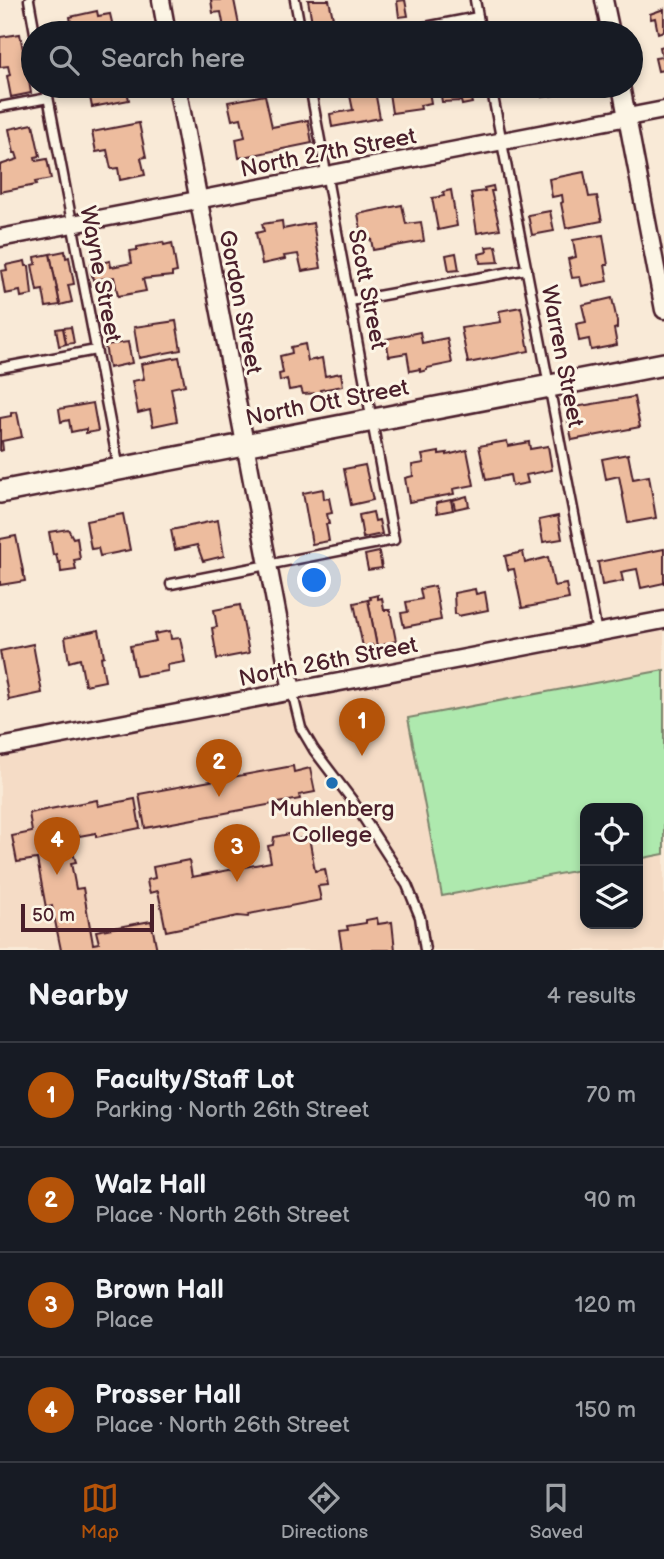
<!DOCTYPE html>
<html lang="en">
<head>
<meta charset="utf-8">
<style>
  :root { --surface:#171b24; --page:#20242c; --text:#f1f3f6; --muted:#9ea1a6; --line:#363941; --accent:#b45309 }
  body { margin:0; font-family:"Balsamiq Sans",sans-serif; background:var(--page); color:var(--text) }
  .controls { position:absolute; right:21px; bottom:21px; display:grid; overflow:hidden; border-radius:14px; box-shadow:0 4px 10px #0003 }
  .controls button { width:63px; height:63px; display:grid; place-items:center; padding:0; border:0; border-bottom:2px solid var(--line); background:var(--surface); color:var(--text); font:35px sans-serif }
  .scale { position:absolute; left:21px; bottom:18px; width:133px; box-sizing:border-box; padding-left:7px; border:4px solid #4a1f2b; border-top:0; font-size:19px; line-height:24px; white-space:nowrap; color:#4a1f2b; -webkit-text-stroke:5px #fcf5e5; paint-order:stroke }
  .you { position:absolute; left:315px; top:581px; width:24px; height:24px; margin:-18px; border:5px solid #fff; border-radius:50%; background:#1a73e8; box-shadow:0 0 0 10px #1a73e833 }
  .badge { display:grid; place-items:center; width:46px; height:46px; border-radius:50%; background:var(--accent); color:#fff; font-size:23px; font-weight:700 }
  .pin { position:absolute; translate:-50% -58px; filter:drop-shadow(0 2px 4px #0008) }
  .pin::after { content:''; position:absolute; top:37px; width:24px; height:21px; background:inherit; clip-path:polygon(0 0,100% 0,50% 100%) }
  .list { margin:0; padding:0; list-style:none }
  h2 { display:flex; justify-content:space-between; align-items:center; height:91px; margin:0; padding:0 28px; font-size:30px }
  h2 small { font-size:23px; font-weight:400; color:var(--muted) }
  .list li { display:grid; grid-template-columns:46px 1fr auto; gap:21px; align-items:center; box-sizing:border-box; height:105px; padding:0 28px; border-top:2px solid var(--line) }
  .list b { display:block; font-size:26px; white-space:nowrap }
  .list p { margin:0; font-size:23px; white-space:nowrap; color:var(--muted) }
  .list em { font-size:23px; font-style:normal; color:var(--muted) }
  .icon { flex:none; width:38px; height:38px; fill:none; stroke:currentColor; stroke-width:2; stroke-linecap:round; stroke-linejoin:round }
  .map { position:relative; flex:none; width:664px; height:950px; overflow:hidden }
  .search { position:absolute; background:var(--surface); box-shadow:0 4px 10px #0003; left:21px; right:21px; top:21px; height:77px; display:flex; align-items:center; gap:18px; box-sizing:border-box; padding:0 24px; border-radius:38px; color:var(--muted); font-size:26px }
  .sheet { height:511px; background:var(--surface) }
  nav { display:flex; justify-content:space-around; align-items:center; box-sizing:border-box; height:98px; border-top:2px solid var(--line); background:var(--surface); font-size:19px; color:var(--muted) }
  nav a { display:grid; justify-items:center; gap:4px }
  nav .on { color:var(--accent) }
  .map>svg:first-child { display:block }
  .built { fill:#f5dcc6; fill-rule:evenodd }
  .green { fill:#aee9ae; stroke:#7c846c; stroke-width:2 }
  .building { fill:#edbc9e; stroke:#4a1f2b; stroke-width:2 }
  .lines { fill:none; stroke-linecap:round; stroke-linejoin:round }
  .service-casing { stroke:#4a1f2b; stroke-width:13 }
  .minor-casing { stroke:#4a1f2b; stroke-width:21 }
  .tertiary-casing { stroke:#4a1f2b; stroke-width:26 }
  .service { stroke:#fcf5e5; stroke-width:8 }
  .minor { stroke:#fcf5e5; stroke-width:16 }
  .tertiary { stroke:#fcf5e5; stroke-width:21 }
  .poi-dot { fill:#1f6fb2; stroke:#fcf5e5; stroke-width:2.5 }
  .labels { text-anchor:middle; stroke-width:6; stroke-linejoin:round; paint-order:stroke }
  .street-label { font-size:23px; fill:#4a1f2b; stroke:#fcf5e5 }
  .poi-label { font-size:23px; fill:#4a1f2b; stroke:#fcf5e5 }
</style>
</head>
<body>
<div class="map">
<svg width="664" height="950" viewBox="0 0 664 950">
  <rect width="100%" height="100%" fill="#f9ead7"/>
  <filter id="ink" filterUnits="userSpaceOnUse"><feTurbulence type="fractalNoise" baseFrequency=".0143" numOctaves="2"/><feDisplacementMap in="SourceGraphic" scale="14" xChannelSelector="R" yChannelSelector="G"/><feConvolveMatrix kernelMatrix="1 2 1 2 8 2 1 2 1" color-interpolation-filters="sRGB"/></filter>
  <g filter="url(#ink)">
    <!-- built -->
    <path class="built" d="M 664,631 L 664,950 L 0,950 L 0,758 ZM 585,808 L 638,808 L 638,924 L 585,924 Z"/>
    <!-- green -->
    <polygon class="green" points="664,670 664,854 638,859 638,808 585,808 585,869 442,896 408,718"/>
    <!-- building -->
    <g class="building">
      <polygon points="211,0 234,0 239,25 224,28 221,12 213,13"/>
      <polygon points="308,0 329,0 333,18 312,22"/>
      <polygon points="405,0 408,16 399,17 397,1"/>
      <polygon points="664,9 664,31 658,33 655,18 651,19 650,14"/>
      <polygon points="97,11 98,16 110,14 114,31 102,33 64,33 63,25 71,23 70,17"/>
      <polygon points="563,25 564,33 538,33 538,30"/>
      <polygon points="20,34 24,55 28,54 32,75 28,75 31,93 11,97 7,76 10,75 8,66 0,67 0,37"/>
      <polygon points="664,46 664,70 658,71 655,58 662,57 660,47"/>
      <polygon points="95,86 126,86 129,100 92,107 88,87"/>
      <polygon points="348,86 374,86 380,118 332,127 330,114 353,110"/>
      <polygon points="388,86 428,86 431,103 420,105 421,109 392,113"/>
      <polygon points="448,86 477,86 479,97 471,99 472,103 462,105 461,101 442,102 440,90 449,89"/>
      <polygon points="540,86 572,86 573,92 542,97"/>
      <polygon points="265,95 272,127 308,120 312,143 239,158 236,139 245,137 241,118 232,120 228,102"/>
      <polygon points="139,123 146,157 141,158 145,175 120,180 118,168 111,169 107,150 96,152 92,132"/>
      <polygon points="33,124 40,156 35,157 36,161 47,159 51,179 35,182 36,185 0,192 0,165 18,159 16,153 14,153 9,129"/>
      <polygon points="584,172 589,197 597,196 602,221 566,228 561,203 563,202 562,195 552,197 549,179"/>
      <polygon points="493,186 494,191 491,191 500,229 477,233 471,193 485,191 484,188"/>
      <polygon points="451,190 457,226 438,230 432,198 444,196 443,192"/>
      <polygon points="402,205 406,224 421,222 424,241 373,250 371,239 363,240 358,214"/>
      <polygon points="550,211 554,231 532,235 528,215"/>
      <polygon points="282,221 283,229 313,223 321,268 302,271 298,254 284,256 285,259 262,264 256,233 264,231 262,224"/>
      <polygon points="603,235 608,265 605,265 608,281 582,286 580,277 572,278 568,259 576,257 573,240"/>
      <polygon points="163,242 164,245 172,243 177,272 172,273 172,276 143,279 146,291 118,296 114,277 93,280 90,265 110,261 111,267 132,263 130,251 137,250 137,247"/>
      <polygon points="496,246 499,262 480,263 479,254 487,252 486,247"/>
      <polygon points="65,251 66,258 69,257 74,284 68,285 72,302 60,305 50,254"/>
      <polygon points="456,253 459,270 449,271 446,255"/>
      <polygon points="50,254 60,305 46,307 43,290 37,291 32,265 36,264 35,257"/>
      <polygon points="25,261 26,266 29,266 32,295 21,297 20,291 5,294 1,271 7,270 6,265"/>
      <polygon points="612,298 617,321 617,328 614,329 617,345 591,350 589,339 579,341 576,324 586,322 582,305"/>
      <polygon points="521,307 529,351 468,363 461,328 501,322 499,311"/>
      <polygon points="176,321 181,350 139,358 134,327"/>
      <polygon points="71,327 74,343 66,344 63,328"/>
      <polygon points="63,328 66,344 59,346 56,329"/>
      <polygon points="420,332 422,343 447,338 452,363 427,368 427,370 420,372 420,369 410,371 407,353 389,356 386,339"/>
      <polygon points="128,342 132,363 109,368 105,345"/>
      <polygon points="305,344 308,361 322,358 325,376 341,373 343,386 320,390 321,393 303,394 301,388 289,390 287,379 280,381 279,374 283,373 280,356 292,353 291,347"/>
      <polygon points="179,357 185,385 171,388 177,421 153,426 150,410 138,413 132,381 144,379 141,364"/>
      <polygon points="634,397 640,427 572,440 567,416 576,414 575,407"/>
      <polygon points="93,403 98,431 86,433 86,429 71,432 69,420 61,422 59,409"/>
      <polygon points="17,412 22,437 2,441 3,450 0,451 0,418 11,416 11,413"/>
      <polygon points="507,441 508,446 529,442 530,449 548,446 552,470 526,475 528,483 512,486 510,475 486,480 479,446"/>
      <polygon points="467,450 474,485 453,489 454,494 409,502 405,478 413,476 412,465 424,463 422,455 439,452 439,454 447,453 447,455"/>
      <polygon points="628,454 633,479 649,476 656,518 628,523 619,476 606,479 602,459"/>
      <polygon points="365,465 373,500 351,505 344,469"/>
      <polygon points="323,489 324,499 329,498 332,513 327,514 329,524 326,524 329,541 312,544 303,493"/>
      <polygon points="467,496 469,506 455,509 453,500"/>
      <polygon points="451,500 453,510 437,513 436,503"/>
      <polygon points="373,512 375,521 379,520 382,534 363,538 359,515"/>
      <polygon points="123,514 130,550 100,556 98,548 91,549 86,521"/>
      <polygon points="558,516 562,539 543,542 539,520"/>
      <polygon points="218,520 224,556 203,561 197,545 175,550 171,530"/>
      <polygon points="68,529 73,538 77,537 80,559 74,560 76,570 61,572 60,562 58,563 56,554 53,555 49,532"/>
      <polygon points="16,536 25,581 0,585 0,539"/>
      <polygon points="664,549 664,583 641,588 637,569 621,572 623,581 602,585 598,562"/>
      <polygon points="379,552 382,568 368,570 365,555"/>
      <polygon points="523,552 525,563 548,557 554,586 566,584 569,599 522,608 514,569 508,570 505,556"/>
      <polygon points="435,586 441,620 404,627 401,613 408,612 406,602 422,599 420,589"/>
      <polygon points="475,589 476,594 485,592 488,610 458,616 457,614 455,614 454,593"/>
      <polygon points="378,595 378,599 382,598 384,610 390,610 396,641 377,647 368,600 371,599 370,597"/>
      <polygon points="368,600 377,647 373,648 372,645 363,647 354,603"/>
      <polygon points="240,605 249,653 217,659 212,628 217,627 214,610"/>
      <polygon points="99,630 104,656 101,657 105,681 85,685 80,659 69,662 65,637"/>
      <polygon points="170,631 171,639 180,638 185,662 167,665 168,671 136,676 130,646 156,641 154,634"/>
      <polygon points="33,644 42,693 9,700 0,651"/>
      <polygon points="293,766 294,772 310,768 315,792 299,795 300,799 145,828 139,794"/>
      <polygon points="135,799 140,828 96,837 96,833 68,838 76,862 71,863 76,889 83,888 93,944 99,943 96,931 151,921 157,950 61,950 52,906 46,908 37,859 17,862 12,836 32,832 29,813 97,800 98,806"/>
      <polygon points="289,834 292,835 293,840 309,837 315,871 325,869 328,885 318,886 321,900 249,914 248,917 238,916 166,931 158,891 150,893 148,886 147,880 155,878 153,867 189,860 192,877 271,862 268,846 273,845 274,837"/>
      <polygon points="377,918 378,924 392,922 395,950 342,950 339,931 348,930 347,926 366,923 366,920"/>
    </g>
    <g class="lines">
      <defs>
        <g id="service">
          <polyline points="29,0 35,33"/>
          <polyline points="295,0 301,33"/>
          <polyline points="475,0 481,33"/>
          <polyline points="394,33 478,17"/>
          <polyline points="46,86 119,469"/>
          <polyline points="491,86 597,633"/>
          <polyline points="0,107 48,98"/>
          <polyline points="350,301 527,269"/>
          <polyline points="0,368 96,350"/>
          <polyline points="171,584 394,540 310,86"/>
          <polyline points="292,691 301,728 314,750 352,800 407,885 420,917 425,950"/>
        </g>
        <g id="minor">
          <polyline points="161,0 167,33"/>
          <polyline points="604,0 611,33"/>
          <polyline points="177,86 292,691"/>
          <polyline points="621,86 664,310"/>
          <polyline points="0,238 664,110"/>
          <polyline points="0,747 664,620"/>
        </g>
        <polyline id="tertiary" points="0,492 664,364"/>
      </defs>
      <!-- service casing -->
      <use href="#service" class="service-casing"/>
      <!-- minor casing -->
      <use href="#minor" class="minor-casing"/>
      <!-- tertiary casing -->
      <use href="#tertiary" class="tertiary-casing"/>
      <!-- service -->
      <use href="#service" class="service"/>
      <!-- minor -->
      <use href="#minor" class="minor"/>
      <!-- tertiary -->
      <use href="#tertiary" class="tertiary"/>
    </g>
  </g>
  <!-- markers -->
  <circle class="poi-dot" cx="332" cy="783" r="7"/>
  <g class="labels">
    <!-- street labels -->
    <g class="street-label">
      <text transform="translate(328 152) rotate(-11)" y="8">North 27th Street</text>
      <text transform="translate(101 274) rotate(79)" y="8">Wayne Street</text>
      <text transform="translate(368 289) rotate(79)" y="8">Scott Street</text>
      <text transform="translate(241 302) rotate(79)" y="8">Gordon Street</text>
      <text transform="translate(563 356) rotate(79)" y="8">Warren Street</text>
      <text transform="translate(327 402) rotate(-11)" y="8">North Ott Street</text>
      <text transform="translate(328 661) rotate(-11)" y="8">North 26th Street</text>
    </g>
    <!-- poi labels -->
    <g class="poi-label">
      <text x="332" y="816">Muhlenberg<tspan x="332" dy="26">College</tspan></text>
    </g>
  </g>
</svg>
<div class="controls">
<button><svg class="icon" aria-label="locate" viewBox="0 0 24 24"><circle cx="12" cy="12" r="6"/><path d="M12 2v4M12 18v4M2 12h4M18 12h4"/></svg></button>
<button><svg class="icon" aria-label="layers" viewBox="0 0 24 24"><path d="M12 4l9 5-9 5-9-5zM3 14l9 5 9-5"/></svg></button>
</div>
<div class="scale">50 m</div>
<div class="you"></div>
<div class="pin badge" style="left:362px;top:756px">1</div>
<div class="pin badge" style="left:219px;top:797px">2</div>
<div class="pin badge" style="left:237px;top:882px">3</div>
<div class="pin badge" style="left:57px;top:875px">4</div>
<div class="search"><svg class="icon" aria-label="search" viewBox="0 0 24 24"><circle cx="10" cy="10" r="6"/><path d="M15 15l6 6"/></svg>Search here</div>
</div>
<section class="sheet">
<h2>Nearby<small>4 results</small></h2>
<ul class="list">
<li><span class="badge">1</span><div><b>Faculty/Staff Lot</b><p>Parking · North 26th Street</p></div><em>70 m</em></li>
<li><span class="badge">2</span><div><b>Walz Hall</b><p>Place · North 26th Street</p></div><em>90 m</em></li>
<li><span class="badge">3</span><div><b>Brown Hall</b><p>Place</p></div><em>120 m</em></li>
<li><span class="badge">4</span><div><b>Prosser Hall</b><p>Place · North 26th Street</p></div><em>150 m</em></li>
</ul>
</section>
<nav>
<a class="on"><svg class="icon" aria-label="map" viewBox="0 0 24 24"><path d="M3 6l6-2 6 2 6-2v14l-6 2-6-2-6 2zM9 4v14M15 6v14"/></svg>Map</a>
<a><svg class="icon" aria-label="directions" viewBox="0 0 24 24"><path d="M12 3l9 9-9 9-9-9zM9 14v-3h6M13 9l2 2-2 2"/></svg>Directions</a>
<a><svg class="icon" aria-label="saved" viewBox="0 0 24 24"><path d="M7 4h10v16l-5-4-5 4z"/></svg>Saved</a>
</nav>
</body>
</html>
